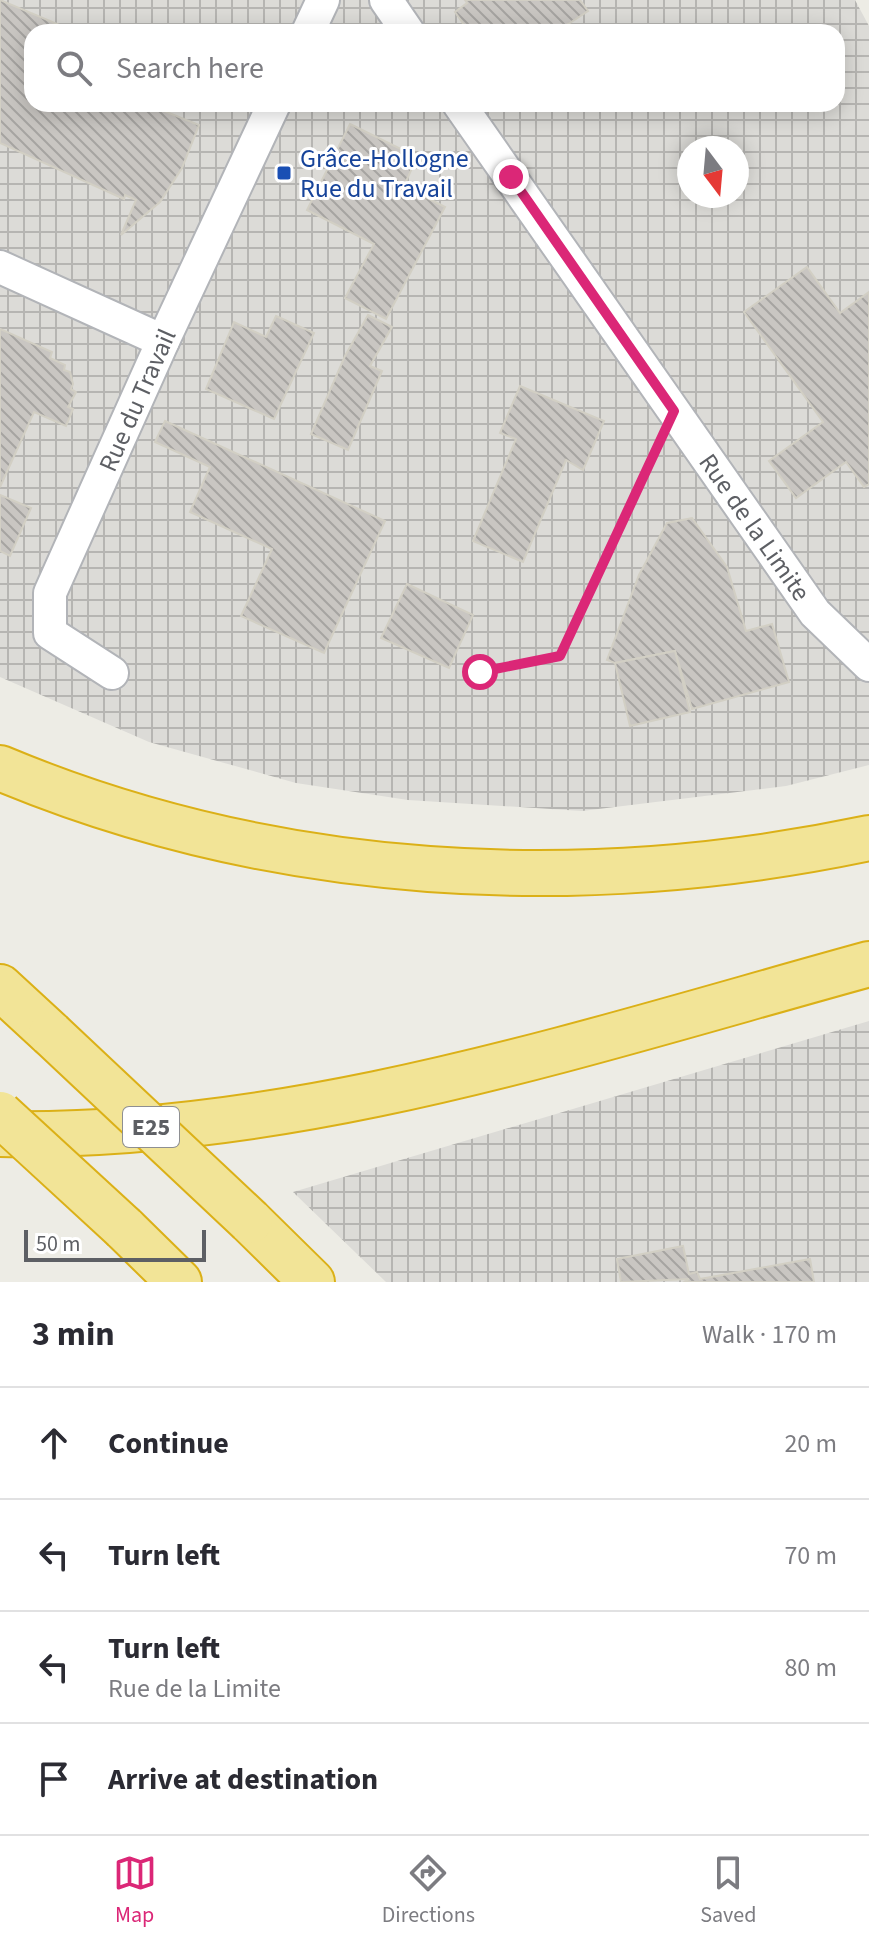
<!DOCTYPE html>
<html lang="en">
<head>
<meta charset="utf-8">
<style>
  :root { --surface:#fff; --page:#f2f2f3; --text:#2b2b33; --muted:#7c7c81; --line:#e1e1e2; --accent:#db2777 }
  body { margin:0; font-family:"Source Sans 3",sans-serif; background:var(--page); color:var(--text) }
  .compass { position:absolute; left:677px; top:136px; width:72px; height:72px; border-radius:50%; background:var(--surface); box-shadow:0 4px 20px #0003; rotate:164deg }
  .scale { position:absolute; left:24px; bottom:20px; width:182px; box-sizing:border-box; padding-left:8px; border:4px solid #5d5f64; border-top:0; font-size:22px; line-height:28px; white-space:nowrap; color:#5d5f64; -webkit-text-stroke:6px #fff; paint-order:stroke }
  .stop { position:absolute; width:24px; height:24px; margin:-18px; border:6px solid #db2777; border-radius:50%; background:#fff }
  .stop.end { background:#db2777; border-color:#fff; box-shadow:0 2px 8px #0008 }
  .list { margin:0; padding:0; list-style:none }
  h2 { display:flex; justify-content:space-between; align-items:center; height:104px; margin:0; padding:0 32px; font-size:34px }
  h2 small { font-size:26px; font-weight:400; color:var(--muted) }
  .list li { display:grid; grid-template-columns:52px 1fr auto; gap:24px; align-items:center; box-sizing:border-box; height:112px; padding:0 32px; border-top:2px solid var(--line) }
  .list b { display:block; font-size:30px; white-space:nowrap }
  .list p { margin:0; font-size:26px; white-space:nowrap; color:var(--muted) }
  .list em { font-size:26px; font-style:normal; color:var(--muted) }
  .icon { flex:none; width:44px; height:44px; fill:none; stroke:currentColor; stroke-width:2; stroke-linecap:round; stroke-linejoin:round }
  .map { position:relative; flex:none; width:869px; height:1282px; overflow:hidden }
  .search { position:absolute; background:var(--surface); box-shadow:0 4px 20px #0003; left:24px; right:24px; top:24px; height:88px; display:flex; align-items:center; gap:20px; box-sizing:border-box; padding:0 28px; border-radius:24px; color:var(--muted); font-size:30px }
  .sheet { height:552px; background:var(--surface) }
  nav { display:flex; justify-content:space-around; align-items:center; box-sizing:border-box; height:112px; border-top:2px solid var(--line); background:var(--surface); font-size:22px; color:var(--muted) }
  nav a { display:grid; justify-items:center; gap:4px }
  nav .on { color:var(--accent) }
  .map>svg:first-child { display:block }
  .industrial { fill:url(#industrial-grid); fill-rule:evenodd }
  .building { fill:url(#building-back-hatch); stroke:#d2cfc4; stroke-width:2 }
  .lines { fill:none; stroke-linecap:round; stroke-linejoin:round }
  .minor-casing { stroke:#b2b4b8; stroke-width:36 }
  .highway-casing { stroke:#dbb017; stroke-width:48 }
  .path { stroke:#9cc0aa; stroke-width:4; stroke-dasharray:8 4; stroke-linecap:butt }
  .minor { stroke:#fff; stroke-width:32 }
  .highway { stroke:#f2e497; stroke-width:44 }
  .highway-bridge-casing { stroke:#dbb017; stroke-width:48; stroke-linecap:butt }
  .highway-bridge { stroke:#f2e497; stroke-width:44 }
  .route { stroke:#db2777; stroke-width:10 }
  .transit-dot { fill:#1a4fb4; stroke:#fff; stroke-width:3 }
  .labels { text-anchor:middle; stroke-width:6; stroke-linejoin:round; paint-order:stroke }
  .shield { fill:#fff; stroke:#8e8f92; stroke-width:2 }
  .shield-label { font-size:24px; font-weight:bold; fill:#5d5f64 }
  .transit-label { font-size:26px; fill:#164399; stroke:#fff; text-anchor:start }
  .street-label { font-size:26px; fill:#5d5f64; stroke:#fff }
</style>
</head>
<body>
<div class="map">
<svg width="869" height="1282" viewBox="0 0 869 1282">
  <defs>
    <pattern id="industrial-grid" width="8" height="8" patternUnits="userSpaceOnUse" patternTransform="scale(2)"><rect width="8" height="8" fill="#dcdbd7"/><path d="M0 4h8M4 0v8" fill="none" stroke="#b6b5b2"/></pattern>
    <pattern id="building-back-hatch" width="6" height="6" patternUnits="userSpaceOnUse" patternTransform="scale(2)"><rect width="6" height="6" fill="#c9c6c2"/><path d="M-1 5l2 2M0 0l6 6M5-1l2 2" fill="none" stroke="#a6a4a1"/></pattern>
  </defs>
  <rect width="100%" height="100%" fill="#edece5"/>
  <!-- industrial -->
  <g class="industrial">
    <path d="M 0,0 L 855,0 L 869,26 L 869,765 L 786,786 L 582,811 L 408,800 L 296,783 L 149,742 L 0,677 ZM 32,32 L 837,32 L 837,104 L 32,104 ZM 689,148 L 737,148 L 737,196 L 689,196 Z"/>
    <polygon points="869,1021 869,1282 386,1282 293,1192"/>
  </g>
  <!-- building -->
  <g class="building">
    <polygon points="0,0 76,32 32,32 32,104 167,104 164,111 199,125 182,168 160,202 121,235 136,200 125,195 124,199 0,143"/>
    <polygon points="465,0 580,0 588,11 556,32 469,32 455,12 467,3"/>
    <polygon points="350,124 417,157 404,186 445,207 386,319 345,298 374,244 307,210"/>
    <polygon points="807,267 840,313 869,292 869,484 864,487 846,462 796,498 769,461 823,422 744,312"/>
    <polygon points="368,315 392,327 370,366 382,371 348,450 311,434 345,356"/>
    <polygon points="276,316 314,333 274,419 206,389 234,322 266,337"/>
    <polygon points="0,329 52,352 50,358 65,365 64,370 70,372 73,384 71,389 76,392 68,407 73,409 66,426 34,412 0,487"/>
    <polygon points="520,386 604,421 583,470 566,460 523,562 473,541 516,439 500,433"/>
    <polygon points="165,421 385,521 324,653 241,616 272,549 190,512 210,467 155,442"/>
    <polygon points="0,495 31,508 10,556 0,551"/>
    <polygon points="692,518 727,567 746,631 772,624 789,682 692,709 675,651 615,663 607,660 639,575 667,523"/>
    <polygon points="407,584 473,615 449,668 381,638"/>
    <polygon points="675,651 690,712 630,726 615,663"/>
    <polygon points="683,1246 689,1274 697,1272 700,1279 810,1259 814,1282 684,1282 689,1279 621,1282 617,1259"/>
  </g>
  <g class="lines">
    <defs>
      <g id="minor">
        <polyline points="386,0 408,32"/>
        <polyline points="308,32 323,0"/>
        <polyline points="459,104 815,613 869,665"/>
        <polyline points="0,267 163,341"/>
        <polyline points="112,673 50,633 50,593 163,341 274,104"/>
      </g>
      <g id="highway">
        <path d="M 0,768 C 275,883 579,899 869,838"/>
        <polyline points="0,987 51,1034"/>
        <path d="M 0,1134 C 297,1139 585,1042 869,964"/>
        <polyline points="250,1221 312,1282"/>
        <polyline points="124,1228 179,1282"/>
      </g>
    </defs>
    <!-- minor casing -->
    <use href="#minor" class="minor-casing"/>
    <!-- highway casing -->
    <use href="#highway" class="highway-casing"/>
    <!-- path -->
    <polyline class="path" points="480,672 560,656 661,439"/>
    <!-- minor -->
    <use href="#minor" class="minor"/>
    <!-- highway -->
    <use href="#highway" class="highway"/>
    <defs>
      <g id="highway-bridge">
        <polyline points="51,1034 250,1221"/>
        <polyline points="0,1114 124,1228"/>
      </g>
    </defs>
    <!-- highway-bridge casing -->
    <use href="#highway-bridge" class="highway-bridge-casing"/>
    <!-- highway-bridge -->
    <use href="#highway-bridge" class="highway-bridge"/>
  </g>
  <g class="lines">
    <!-- route -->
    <polyline class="route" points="480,672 560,656 674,411 511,177"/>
  </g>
  <!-- markers -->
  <rect class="transit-dot" x="276" y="165" width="16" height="16" rx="4"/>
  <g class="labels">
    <!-- shield labels -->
    <rect class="shield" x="123" y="1107" width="56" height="40" rx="6"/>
    <g class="shield-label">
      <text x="151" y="1135">E25</text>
    </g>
    <!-- transit labels -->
    <g class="transit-label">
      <text x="300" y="167">Grâce-Hollogne<tspan x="300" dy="30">Rue du Travail</tspan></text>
    </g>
    <!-- street labels -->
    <g class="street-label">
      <text transform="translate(137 400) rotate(-66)" y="9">Rue du Travail</text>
      <text transform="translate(755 527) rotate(55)" y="9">Rue de la Limite</text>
    </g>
  </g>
</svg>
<svg class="compass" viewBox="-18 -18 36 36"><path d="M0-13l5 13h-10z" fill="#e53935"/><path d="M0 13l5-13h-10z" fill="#7c7c81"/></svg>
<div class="scale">50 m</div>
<div class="stop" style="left:480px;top:672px"></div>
<div class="stop end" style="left:511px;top:177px"></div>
<div class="search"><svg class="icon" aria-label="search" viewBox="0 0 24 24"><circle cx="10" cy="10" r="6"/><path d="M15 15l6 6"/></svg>Search here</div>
</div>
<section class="sheet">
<h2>3 min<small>Walk · 170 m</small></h2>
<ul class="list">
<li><svg class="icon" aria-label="ahead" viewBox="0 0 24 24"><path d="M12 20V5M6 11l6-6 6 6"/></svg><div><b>Continue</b></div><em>20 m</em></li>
<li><svg class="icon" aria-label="left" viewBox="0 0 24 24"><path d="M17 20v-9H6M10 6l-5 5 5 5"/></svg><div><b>Turn left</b></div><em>70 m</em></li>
<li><svg class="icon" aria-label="left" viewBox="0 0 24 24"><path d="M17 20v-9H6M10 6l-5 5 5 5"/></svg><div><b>Turn left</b><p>Rue de la Limite</p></div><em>80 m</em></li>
<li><svg class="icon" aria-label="arrive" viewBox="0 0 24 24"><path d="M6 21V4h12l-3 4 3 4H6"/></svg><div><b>Arrive at destination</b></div></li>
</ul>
</section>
<nav>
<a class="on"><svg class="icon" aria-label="map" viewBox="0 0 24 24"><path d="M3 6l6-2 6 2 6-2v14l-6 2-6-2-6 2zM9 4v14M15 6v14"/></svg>Map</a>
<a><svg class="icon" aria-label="directions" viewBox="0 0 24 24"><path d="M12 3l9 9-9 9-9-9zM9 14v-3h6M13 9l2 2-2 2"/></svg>Directions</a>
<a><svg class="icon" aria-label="saved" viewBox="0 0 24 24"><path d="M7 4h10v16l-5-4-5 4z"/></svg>Saved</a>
</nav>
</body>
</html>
